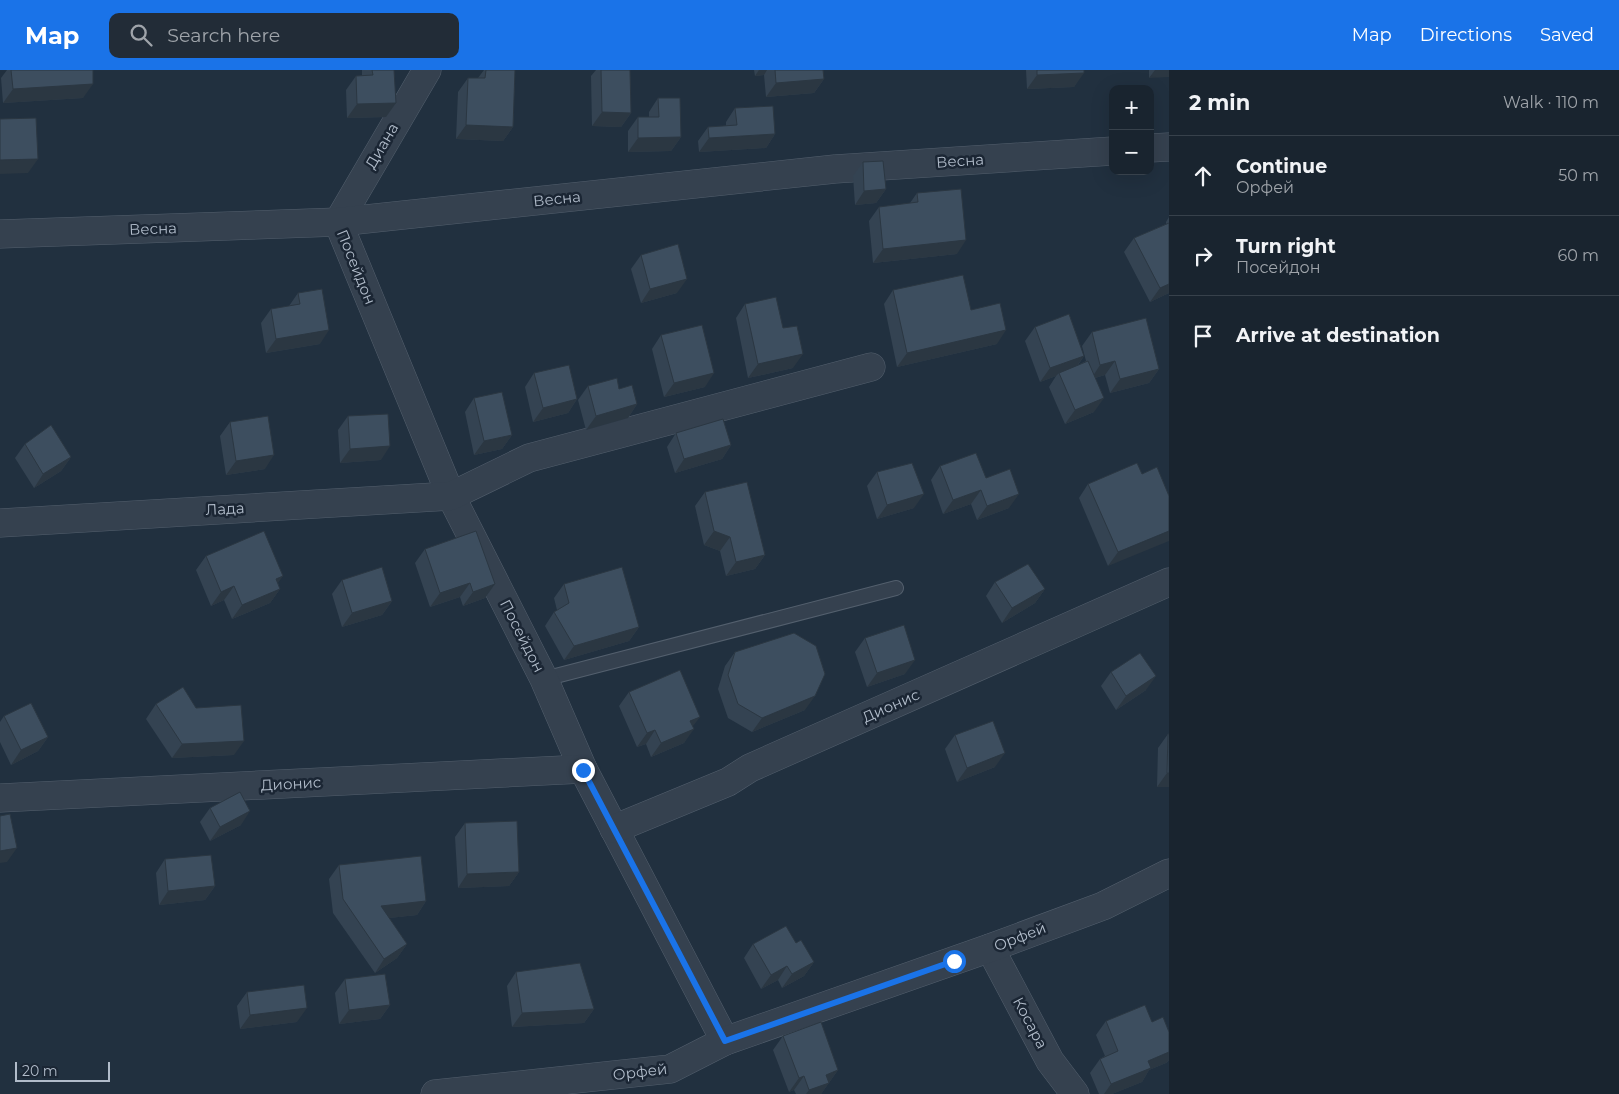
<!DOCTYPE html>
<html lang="en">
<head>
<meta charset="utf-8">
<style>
  :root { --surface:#19242f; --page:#222c37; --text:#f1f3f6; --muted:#9fa4aa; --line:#37414b; --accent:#1a73e8 }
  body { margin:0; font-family:Montserrat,sans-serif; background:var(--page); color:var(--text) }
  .controls { position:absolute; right:15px; top:15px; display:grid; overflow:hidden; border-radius:10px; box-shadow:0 5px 20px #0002 }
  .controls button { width:45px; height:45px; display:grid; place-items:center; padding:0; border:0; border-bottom:1px solid var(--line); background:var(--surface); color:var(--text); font:25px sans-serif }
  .scale { position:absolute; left:15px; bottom:12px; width:95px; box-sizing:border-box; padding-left:5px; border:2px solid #b1bcca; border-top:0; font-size:14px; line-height:18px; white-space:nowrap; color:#b1bcca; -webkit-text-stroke:4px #1b2634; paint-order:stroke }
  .stop { position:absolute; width:15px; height:15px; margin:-11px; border:4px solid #1a73e8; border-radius:50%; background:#fff }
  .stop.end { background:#1a73e8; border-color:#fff; box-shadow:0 1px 5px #0008 }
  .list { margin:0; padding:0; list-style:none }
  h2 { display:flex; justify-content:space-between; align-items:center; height:65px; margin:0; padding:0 20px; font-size:21px }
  h2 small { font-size:16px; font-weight:400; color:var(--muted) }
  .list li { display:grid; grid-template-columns:32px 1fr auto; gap:15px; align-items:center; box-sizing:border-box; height:80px; padding:0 20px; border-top:1px solid var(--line) }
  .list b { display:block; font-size:19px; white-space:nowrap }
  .list p { margin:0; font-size:16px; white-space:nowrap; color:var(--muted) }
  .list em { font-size:16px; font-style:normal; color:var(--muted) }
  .icon { flex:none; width:28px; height:28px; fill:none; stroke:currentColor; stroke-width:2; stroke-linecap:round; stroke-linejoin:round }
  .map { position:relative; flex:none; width:1169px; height:1024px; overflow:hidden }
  header { display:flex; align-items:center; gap:30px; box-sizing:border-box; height:70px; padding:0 25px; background:var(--accent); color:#fff }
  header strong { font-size:24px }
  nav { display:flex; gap:28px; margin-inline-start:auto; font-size:18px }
  .search { width:350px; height:45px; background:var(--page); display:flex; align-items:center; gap:12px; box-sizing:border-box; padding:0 18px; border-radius:10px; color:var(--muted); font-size:19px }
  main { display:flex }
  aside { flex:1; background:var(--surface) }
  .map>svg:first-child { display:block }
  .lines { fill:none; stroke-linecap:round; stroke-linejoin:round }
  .service-casing { stroke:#535f6d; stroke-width:16 }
  .minor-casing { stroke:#535f6d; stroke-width:29 }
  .service { stroke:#35414f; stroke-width:14 }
  .minor { stroke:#35414f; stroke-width:28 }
  .wall { fill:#344352 }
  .shaded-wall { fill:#2b3742 }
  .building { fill:#3d4e5f; stroke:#2b3742 }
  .route { stroke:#1a73e8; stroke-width:6 }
  .labels { text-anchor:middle; stroke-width:5; stroke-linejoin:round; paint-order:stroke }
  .street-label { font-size:15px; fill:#b1bcca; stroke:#1b2634 }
</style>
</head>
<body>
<header>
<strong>Map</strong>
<div class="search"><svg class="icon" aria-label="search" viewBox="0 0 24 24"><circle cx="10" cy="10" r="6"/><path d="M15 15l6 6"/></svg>Search here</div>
<nav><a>Map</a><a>Directions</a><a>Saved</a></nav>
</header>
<main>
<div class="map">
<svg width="1169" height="1024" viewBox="0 0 1169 1024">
  <rect width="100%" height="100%" fill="#21303f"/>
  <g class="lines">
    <defs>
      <polyline id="service" points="544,609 896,518"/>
      <g id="minor">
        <polyline points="427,0 338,152 451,426 544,609 583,699 725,971"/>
        <polyline points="1150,78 1169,77"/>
        <polyline points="0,164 338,152 835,99 1113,81"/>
        <polyline points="0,453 451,426 529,388 871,297"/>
        <polyline points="0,728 583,699"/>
        <polyline points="614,759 728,712 750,698 1169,512"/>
        <polyline points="990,878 1050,991 1075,1024"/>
        <polyline points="435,1024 670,999 725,971 990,878 1103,836 1169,803"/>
      </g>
    </defs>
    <!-- service casing -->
    <use href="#service" class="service-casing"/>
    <!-- minor casing -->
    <use href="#minor" class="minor-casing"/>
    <!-- service -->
    <use href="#service" class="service"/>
    <!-- minor -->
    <use href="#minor" class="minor"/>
  </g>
  <!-- wall -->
  <g class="wall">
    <polygon points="7,0 93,0 83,28 3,33 1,8"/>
    <polygon points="362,0 394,0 386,47 347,48 346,20 356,6 362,6"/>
    <polygon points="484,0 515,0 513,57 503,71 456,69 458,22 468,8 478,8"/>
    <polygon points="596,0 630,0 631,43 621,57 592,56 591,6"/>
    <polygon points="754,0 823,0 824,9 814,23 766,27 764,5 755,6"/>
    <polygon points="1026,0 1084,0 1074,17 1027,19"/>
    <polygon points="1149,0 1169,0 1149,8"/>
    <polygon points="658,28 681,67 671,81 628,82 628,61 638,47 649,47 649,42"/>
    <polygon points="735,38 775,64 766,78 699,82 698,71 708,57 726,56 726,52"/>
    <polygon points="863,92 886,119 876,133 855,135 853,106"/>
    <polygon points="917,123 957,184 873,193 869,151 879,137 910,133"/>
    <polygon points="1169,147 1169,223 1150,232 1124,182 1134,168 1166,154 1166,152"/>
    <polygon points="641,185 677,223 641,233 631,199"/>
    <polygon points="893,220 971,240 997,274 897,297 884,234"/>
    <polygon points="298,223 320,274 266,283 261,253 271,239 289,236"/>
    <polygon points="745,234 783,258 793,298 748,308 736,248"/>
    <polygon points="1035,257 1084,286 1078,295 1086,291 1082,276 1092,262 1159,299 1149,313 1110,323 1105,305 1095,308 1094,342 1065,354 1049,317 1056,306 1040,312 1025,271"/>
    <polygon points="661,265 705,317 664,327 652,279"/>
    <polygon points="534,303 577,329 568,343 533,352 525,317"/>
    <polygon points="588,316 619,319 637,334 628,348 586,360 578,330"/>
    <polygon points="474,328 512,365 502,379 474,385 465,342"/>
    <polygon points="348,346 381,390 340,393 338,360"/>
    <polygon points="230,352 265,399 226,405 220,366"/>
    <polygon points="676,363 731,375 722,389 675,403 667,377"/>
    <polygon points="25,374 71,387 61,401 34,418 15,388"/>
    <polygon points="940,396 986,408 1009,438 977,450 971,434 943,444 931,410"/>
    <polygon points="877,402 914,438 877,449 867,416"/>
    <polygon points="1142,404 1169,426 1108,496 1079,428 1088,414"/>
    <polygon points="705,422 765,485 755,499 726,506 720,481 704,475 695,436"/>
    <polygon points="425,479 495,514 485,528 463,536 460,527 430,537 415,493"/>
    <polygon points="206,486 278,513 280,519 270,533 232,549 224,530 211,536 196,500"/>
    <polygon points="342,510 392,531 382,545 342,557 332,524"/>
    <polygon points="995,512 1045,519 1035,533 1002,553 986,526"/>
    <polygon points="564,514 639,557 629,571 564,590 545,556 554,542 557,540 554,528"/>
    <polygon points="865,568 905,604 867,617 855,582"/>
    <polygon points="735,582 805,640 752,662 728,648 718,619 725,596"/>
    <polygon points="1111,602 1146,620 1116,640 1101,616"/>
    <polygon points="629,622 693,657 684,673 651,687 646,674 637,677 619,636"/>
    <polygon points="156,634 196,638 234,685 172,688 146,649"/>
    <polygon points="4,646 48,667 38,681 11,695 0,672 0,652"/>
    <polygon points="1168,664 1169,664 1169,717 1157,717 1158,678"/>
    <polygon points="955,665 995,697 957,712 945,679"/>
    <polygon points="210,738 241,755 210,771 200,752"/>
    <polygon points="465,753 519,802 509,816 458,818 455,767"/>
    <polygon points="165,789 215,816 205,830 159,835 156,803"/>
    <polygon points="339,795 426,831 417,845 389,848 407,874 397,888 375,903 333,843 329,809"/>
    <polygon points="796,873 814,892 804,906 782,918 778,910 761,919 744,888 753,874"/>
    <polygon points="516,902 594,939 584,953 512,957 507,916"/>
    <polygon points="345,909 390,935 380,949 339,954 335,923"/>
    <polygon points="247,922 297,952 240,959 237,936"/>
    <polygon points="1106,951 1152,952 1169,962 1169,990 1166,993 1149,1000 1142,1012 1112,1024 1099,1024 1090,1003 1100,989 1105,986 1096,965"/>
    <polygon points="783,966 838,1000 821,1024 796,1024 794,1020 789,1022 773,980"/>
  </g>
  <!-- shaded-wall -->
  <g class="shaded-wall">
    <polygon points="759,0 767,0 764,5 755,6"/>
    <polygon points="1155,0 1169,0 1169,7 1149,8"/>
    <polygon points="1084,3 1074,17 1027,19 1037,5"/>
    <polygon points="824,9 814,23 766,27 776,13"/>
    <polygon points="93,14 83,28 3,33 13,19"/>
    <polygon points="396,33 386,47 347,48 357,34"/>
    <polygon points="602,42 631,43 621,57 592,56"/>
    <polygon points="466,55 513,57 503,71 456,69"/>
    <polygon points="775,64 766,78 699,82 709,68"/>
    <polygon points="681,67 671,81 628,82 638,68"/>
    <polygon points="38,89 28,103 0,104 0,90"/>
    <polygon points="886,119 876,133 855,135 864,121"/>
    <polygon points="966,170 957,184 873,193 883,179"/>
    <polygon points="687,209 677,223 641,233 650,219"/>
    <polygon points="1169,214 1169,223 1150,232 1160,218"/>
    <polygon points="329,260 320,274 266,283 276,269"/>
    <polygon points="1006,260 997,274 897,297 907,283"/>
    <polygon points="803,284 793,298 748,308 758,294"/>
    <polygon points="1084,286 1074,300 1059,303 1056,306 1040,312 1050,298"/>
    <polygon points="1115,291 1105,305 1091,309 1100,295"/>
    <polygon points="1159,299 1149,313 1110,323 1120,309"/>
    <polygon points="714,303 705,317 664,327 674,313"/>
    <polygon points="1104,328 1094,342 1065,354 1075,340"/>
    <polygon points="577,329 568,343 533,352 543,338"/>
    <polygon points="637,334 628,348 586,360 596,346"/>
    <polygon points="512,365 502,379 474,385 484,371"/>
    <polygon points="731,375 722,389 675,403 684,389"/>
    <polygon points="390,376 381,390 340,393 350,379"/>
    <polygon points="274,385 265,399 226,405 236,391"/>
    <polygon points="71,387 61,401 34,418 43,404"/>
    <polygon points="981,420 971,434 943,444 953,430"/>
    <polygon points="924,424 914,438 877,449 887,435"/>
    <polygon points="1019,424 1009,438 977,450 987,436"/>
    <polygon points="714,461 730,467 720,481 704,475"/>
    <polygon points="1169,461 1169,471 1108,496 1118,482"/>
    <polygon points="765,485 755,499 726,506 736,492"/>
    <polygon points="283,506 273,520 276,509"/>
    <polygon points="470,513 460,527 430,537 440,523"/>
    <polygon points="495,514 485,528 463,536 473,522"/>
    <polygon points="234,516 224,530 211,536 221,522"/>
    <polygon points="280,519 270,533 232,549 242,535"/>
    <polygon points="1045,519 1035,533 1002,553 1012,538"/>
    <polygon points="392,531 382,545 342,557 352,543"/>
    <polygon points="639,557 629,571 564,590 574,576"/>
    <polygon points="915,590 905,604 867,617 877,603"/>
    <polygon points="1156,606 1146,620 1116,640 1126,626"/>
    <polygon points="815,626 805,640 752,662 762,648"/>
    <polygon points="700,647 690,660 694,659 684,673 651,687 661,673 690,651"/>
    <polygon points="655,660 646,674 637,677 647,663"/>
    <polygon points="48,667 38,681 11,695 21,680"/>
    <polygon points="244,671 234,685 172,688 182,674"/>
    <polygon points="1005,683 995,697 957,712 967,698"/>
    <polygon points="1167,703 1169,703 1169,717 1157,717"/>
    <polygon points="250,741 241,755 210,771 220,757"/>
    <polygon points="17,778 7,792 0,793 0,781"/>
    <polygon points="519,802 509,816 458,818 467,804"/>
    <polygon points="215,816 205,830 159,835 168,821"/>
    <polygon points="426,831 417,845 371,850 381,836"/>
    <polygon points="407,874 397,888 375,903 384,889"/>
    <polygon points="814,892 804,906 782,918 792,904"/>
    <polygon points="787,896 778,910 761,919 771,905"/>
    <polygon points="390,935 380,949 339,954 349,940"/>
    <polygon points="307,938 297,952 240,959 250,945"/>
    <polygon points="594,939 584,953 512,957 522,943"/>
    <polygon points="1169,982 1169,990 1166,993 1149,1000 1142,1012 1112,1024 1104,1024 1111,1014 1148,991"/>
    <polygon points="838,1000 821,1024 806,1024 809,1020 826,1005"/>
    <polygon points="804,1006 794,1020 789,1022 799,1008"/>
  </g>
  <!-- building -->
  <g class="building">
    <polygon points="11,0 93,0 93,14 13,19"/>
    <polygon points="372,0 394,0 396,33 357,34 356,6 373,5"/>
    <polygon points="486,0 515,0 513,57 466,55 468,8 485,8"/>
    <polygon points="601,0 630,0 631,43 602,42"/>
    <polygon points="775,0 823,0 824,9 776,13"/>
    <polygon points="1037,0 1084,0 1084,3 1037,5"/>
    <polygon points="658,28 680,28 681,67 638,68 638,47 659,47"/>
    <polygon points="773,36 775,64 709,68 708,57 737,55 735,38"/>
    <polygon points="36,48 38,89 0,90 0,49"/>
    <polygon points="883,91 886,119 864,121 863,92"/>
    <polygon points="961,119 966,170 883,179 879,137 918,132 917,123"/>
    <polygon points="1169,153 1169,214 1160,218 1134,168"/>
    <polygon points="678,174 687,209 650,219 641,185"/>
    <polygon points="963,205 971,240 1000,233 1006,260 907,283 893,220"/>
    <polygon points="322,219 329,260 276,269 271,239 300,234 298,223"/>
    <polygon points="776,227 783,258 797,256 803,284 758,294 745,234"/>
    <polygon points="1069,244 1084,286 1050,298 1035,257"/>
    <polygon points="1146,248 1159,299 1120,309 1115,291 1100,295 1092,262"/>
    <polygon points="702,255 714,303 674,313 661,265"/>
    <polygon points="1088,291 1104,328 1075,340 1059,303"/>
    <polygon points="569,295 577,329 543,338 534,303"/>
    <polygon points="617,308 619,319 632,315 637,334 596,346 588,316"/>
    <polygon points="502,322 512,365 484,371 474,328"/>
    <polygon points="388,344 390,376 350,379 348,346"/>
    <polygon points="268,346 274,385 236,391 230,352"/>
    <polygon points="723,349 731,375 684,389 676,363"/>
    <polygon points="51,355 71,387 43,404 25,374"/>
    <polygon points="976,383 986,408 1010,399 1019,424 987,436 981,420 953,430 940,396"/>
    <polygon points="912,393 924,424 887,435 877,402"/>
    <polygon points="1137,393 1142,404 1157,397 1169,426 1169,461 1118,482 1088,414"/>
    <polygon points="747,412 765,485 736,492 730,467 714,461 705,422"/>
    <polygon points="264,461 283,506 276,509 280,519 242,535 234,516 221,522 206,486"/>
    <polygon points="476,461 495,514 473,522 470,513 440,523 425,479"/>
    <polygon points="1028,494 1045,519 1012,538 995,512"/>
    <polygon points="382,497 392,531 352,543 342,510"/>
    <polygon points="622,497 639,557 574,576 554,542 569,533 564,514"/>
    <polygon points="904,555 915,590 877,603 865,568"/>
    <polygon points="794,563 816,576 825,604 815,626 762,648 738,634 728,605 735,582"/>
    <polygon points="1140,583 1156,606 1126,626 1111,602"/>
    <polygon points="680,600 700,647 690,651 694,659 661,673 655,660 647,663 629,622"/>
    <polygon points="183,617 196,638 241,635 244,671 182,674 156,634"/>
    <polygon points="31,633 48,667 21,680 4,646"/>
    <polygon points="993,651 1005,683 967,698 955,665"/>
    <polygon points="1168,664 1169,664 1169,703 1167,703"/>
    <polygon points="240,722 250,741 220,757 210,738"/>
    <polygon points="10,744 17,778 0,781 0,746"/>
    <polygon points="517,751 519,802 467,804 465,753"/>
    <polygon points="211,785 215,816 168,821 165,789"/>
    <polygon points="421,786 426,831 381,836 407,874 384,889 343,829 339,795"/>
    <polygon points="786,856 796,873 801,870 814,892 792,904 787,896 771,905 753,874"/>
    <polygon points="580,893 594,939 522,943 516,902"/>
    <polygon points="385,904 390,935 349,940 345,909"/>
    <polygon points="304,915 307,938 250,945 247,922"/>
    <polygon points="1145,935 1152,952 1163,947 1169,962 1169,982 1148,991 1151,998 1111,1014 1100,989 1118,981 1106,951"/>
    <polygon points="821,952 838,1000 826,1005 829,1013 809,1020 804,1006 799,1008 783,966"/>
  </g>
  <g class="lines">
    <!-- route -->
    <polyline class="route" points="583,700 725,971 954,891"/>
  </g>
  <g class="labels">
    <!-- street labels -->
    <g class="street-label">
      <text transform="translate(382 76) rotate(-60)" y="5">Диана</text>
      <text transform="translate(960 91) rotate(-4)" y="5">Весна</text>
      <text transform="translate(557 129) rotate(-6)" y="5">Весна</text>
      <text transform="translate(153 159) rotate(-2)" y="5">Весна</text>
      <text transform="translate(356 197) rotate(68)" y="5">Посейдон</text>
      <text transform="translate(225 439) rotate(-3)" y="5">Лада</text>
      <text transform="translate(522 566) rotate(63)" y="5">Посейдон</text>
      <text transform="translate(891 636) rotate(-24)" y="5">Дионис</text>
      <text transform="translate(291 714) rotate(-3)" y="5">Дионис</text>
      <text transform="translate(1020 867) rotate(-21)" y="5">Орфей</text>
      <text transform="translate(1030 953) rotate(62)" y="5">Косара</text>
      <text transform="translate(640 1002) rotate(-7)" y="5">Орфей</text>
    </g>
  </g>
</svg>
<div class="controls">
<button>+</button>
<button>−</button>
</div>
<div class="scale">20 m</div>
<div class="stop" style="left:954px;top:891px"></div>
<div class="stop end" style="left:583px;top:700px"></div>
</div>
<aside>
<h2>2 min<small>Walk · 110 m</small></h2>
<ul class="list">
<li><svg class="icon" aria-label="ahead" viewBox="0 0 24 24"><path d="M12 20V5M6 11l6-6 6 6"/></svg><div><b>Continue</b><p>Орфей</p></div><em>50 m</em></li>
<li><svg class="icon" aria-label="right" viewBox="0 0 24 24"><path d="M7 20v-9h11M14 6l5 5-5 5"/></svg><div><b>Turn right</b><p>Посейдон</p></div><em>60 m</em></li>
<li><svg class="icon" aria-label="arrive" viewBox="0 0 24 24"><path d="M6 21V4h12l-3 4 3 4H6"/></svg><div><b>Arrive at destination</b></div></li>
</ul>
</aside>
</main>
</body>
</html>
